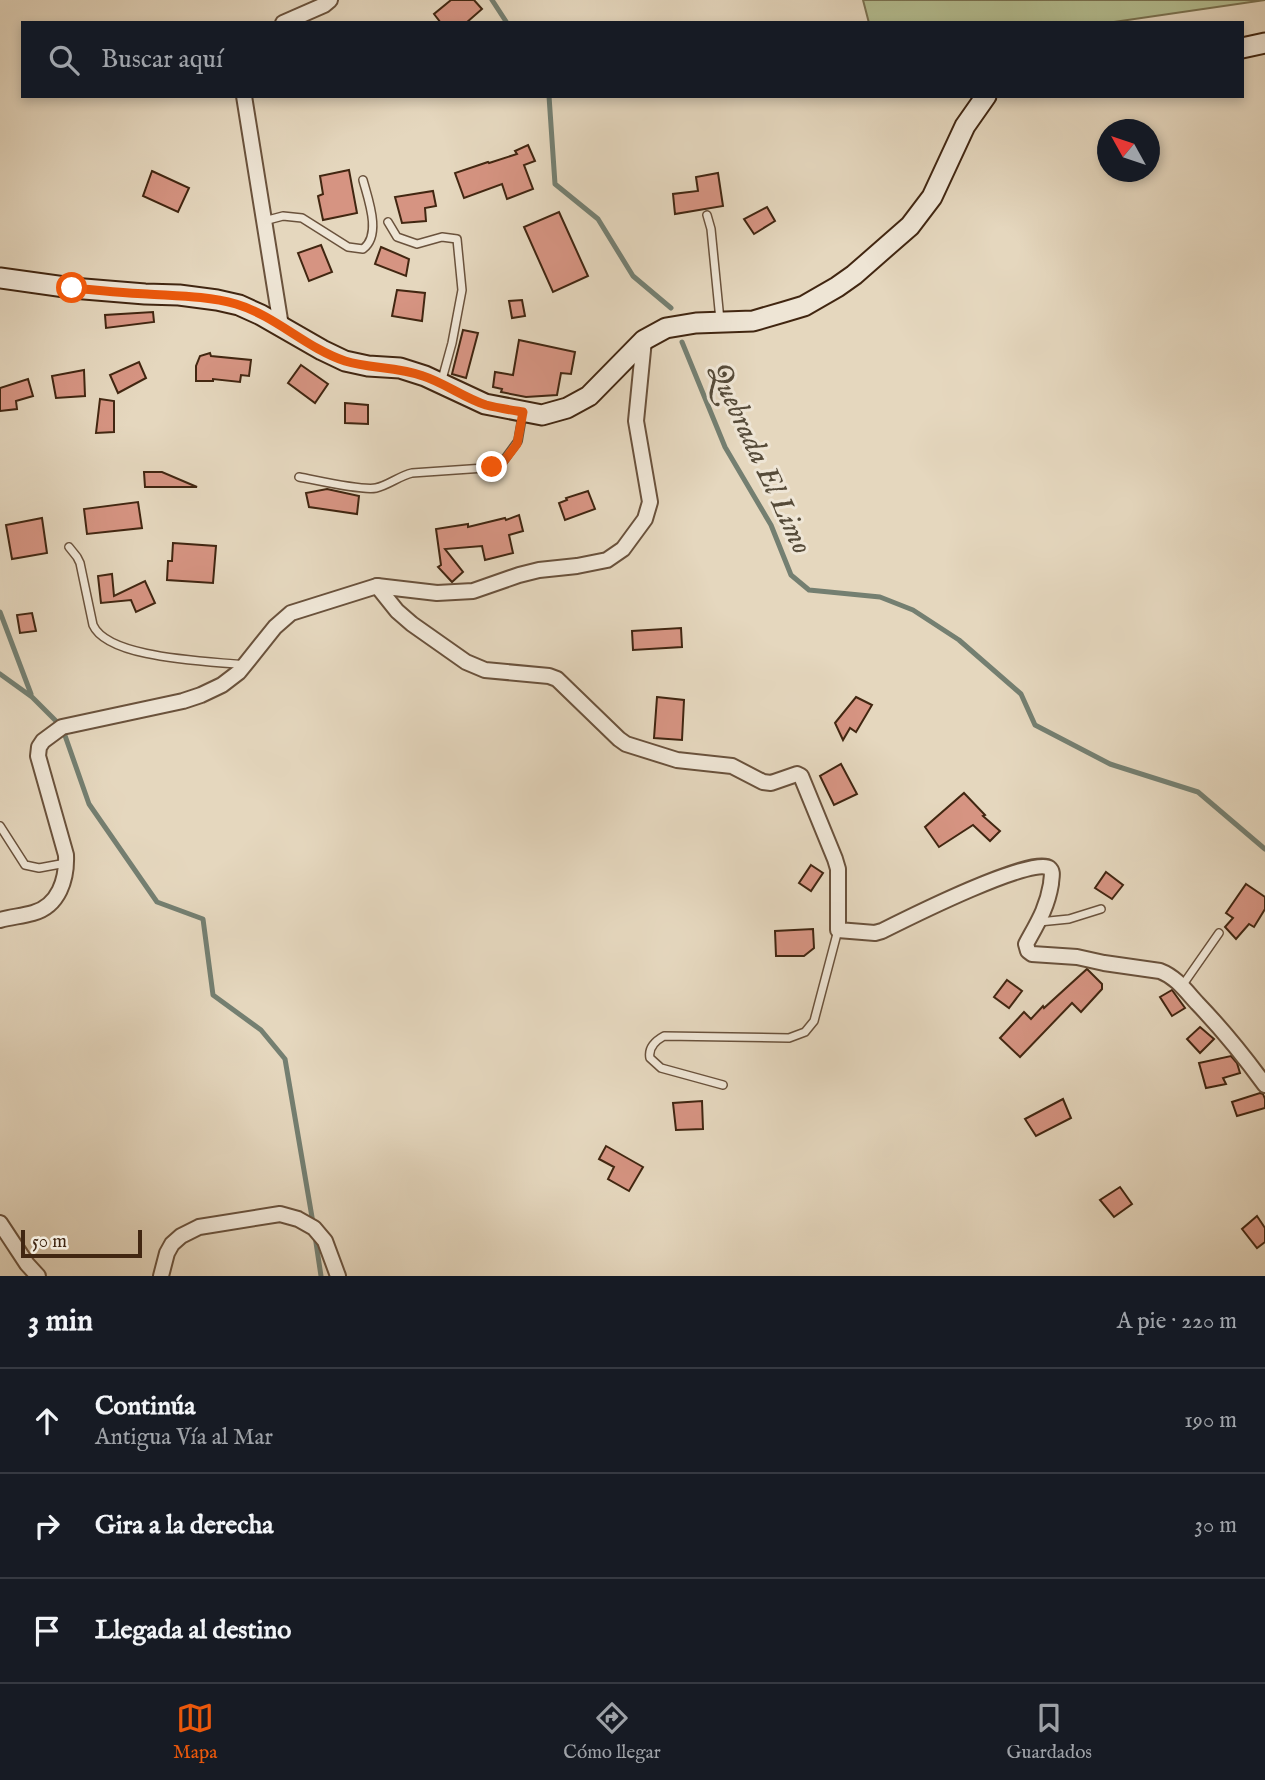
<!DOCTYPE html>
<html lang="es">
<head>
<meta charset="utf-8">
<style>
  :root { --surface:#171b24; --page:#242831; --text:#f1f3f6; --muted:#9ea1a6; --line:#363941; --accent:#ea580c }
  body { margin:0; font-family:"IM FELL English",serif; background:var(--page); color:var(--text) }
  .compass { position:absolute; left:1097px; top:119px; width:63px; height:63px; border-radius:50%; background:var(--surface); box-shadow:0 4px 10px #0003; rotate:310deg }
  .scale { position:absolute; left:21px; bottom:18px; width:121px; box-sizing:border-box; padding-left:7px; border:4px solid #412611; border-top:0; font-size:19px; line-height:24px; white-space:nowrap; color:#412611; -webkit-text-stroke:5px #eee5d5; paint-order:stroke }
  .stop { position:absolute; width:21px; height:21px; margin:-16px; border:5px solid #ea580c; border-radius:50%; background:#fff }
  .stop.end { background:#ea580c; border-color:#fff; box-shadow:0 2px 7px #0008 }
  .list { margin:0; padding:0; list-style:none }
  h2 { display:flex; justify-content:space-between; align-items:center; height:91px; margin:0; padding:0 28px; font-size:30px }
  h2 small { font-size:23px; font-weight:400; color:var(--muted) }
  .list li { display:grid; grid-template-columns:46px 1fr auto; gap:21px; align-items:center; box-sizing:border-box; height:105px; padding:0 28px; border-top:2px solid var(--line) }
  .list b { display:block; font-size:26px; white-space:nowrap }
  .list p { margin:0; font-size:23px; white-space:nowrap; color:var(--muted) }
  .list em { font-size:23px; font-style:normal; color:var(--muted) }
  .icon { flex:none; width:38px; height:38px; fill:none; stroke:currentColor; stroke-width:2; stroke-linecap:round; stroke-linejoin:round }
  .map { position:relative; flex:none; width:1265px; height:1276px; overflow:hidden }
  .search { position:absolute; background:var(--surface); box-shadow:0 4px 10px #0003; left:21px; right:21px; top:21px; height:77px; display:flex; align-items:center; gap:18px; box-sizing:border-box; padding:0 24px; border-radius:0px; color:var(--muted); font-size:26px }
  .sheet { height:406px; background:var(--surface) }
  nav { display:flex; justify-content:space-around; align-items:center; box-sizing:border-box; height:98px; border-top:2px solid var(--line); background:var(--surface); font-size:19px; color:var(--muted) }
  nav a { display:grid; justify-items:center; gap:4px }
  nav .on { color:var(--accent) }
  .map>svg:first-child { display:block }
  .green { fill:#b4be91; stroke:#7a7251; stroke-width:2 }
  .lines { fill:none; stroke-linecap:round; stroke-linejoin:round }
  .stream { stroke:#747f71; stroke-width:5 }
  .building { fill:#d69482; stroke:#412611; stroke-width:2 }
  .service-casing { stroke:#6a523c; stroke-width:10 }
  .minor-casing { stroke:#6a523c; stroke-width:18 }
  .secondary-casing { stroke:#412611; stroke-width:23 }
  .service { stroke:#eee5d5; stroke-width:7 }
  .minor { stroke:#eee5d5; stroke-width:14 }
  .secondary { stroke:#eee5d5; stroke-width:19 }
  .route { stroke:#ea580c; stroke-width:9 }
  .labels { text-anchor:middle; stroke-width:6; stroke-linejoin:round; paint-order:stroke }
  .water-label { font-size:30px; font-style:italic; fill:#564b39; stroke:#eee5d5 }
</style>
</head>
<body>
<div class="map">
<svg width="1265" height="1276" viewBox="0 0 1265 1276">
  <rect width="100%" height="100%" fill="#e5d7be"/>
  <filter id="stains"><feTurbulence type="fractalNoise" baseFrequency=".00286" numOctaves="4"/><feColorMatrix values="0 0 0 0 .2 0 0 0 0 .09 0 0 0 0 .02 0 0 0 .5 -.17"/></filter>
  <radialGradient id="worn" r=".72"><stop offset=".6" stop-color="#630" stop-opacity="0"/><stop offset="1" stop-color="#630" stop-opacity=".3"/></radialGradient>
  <!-- green -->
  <polygon class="green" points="863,0 1265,0 1107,23 869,23"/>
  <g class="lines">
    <!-- stream -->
    <g class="stream">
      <polyline points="492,0 507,23"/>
      <polyline points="549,96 555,184 598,219 633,276 671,308"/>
      <polyline points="682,342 725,447 771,525 791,575 809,590 880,597 913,610 959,640 1021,694 1035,725 1110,764 1198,792 1265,849"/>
      <polyline points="0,612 31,694"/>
      <polyline points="0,674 32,697 62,727 89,804 157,902 203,919 213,995 261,1030 285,1059 313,1223"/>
      <polyline points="315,1236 321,1276"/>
    </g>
  </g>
  <!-- building -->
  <g class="building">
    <polygon points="451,0 474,0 482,9 466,23 441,23 434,14"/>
    <polygon points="528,145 535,161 524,165 533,189 507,199 502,184 464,198 455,173 488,162 489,163 517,154 515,151"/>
    <polygon points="349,170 357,213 323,220 318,196 323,194 320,176"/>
    <polygon points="152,171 189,188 178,212 143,196"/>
    <polygon points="718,173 723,206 675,214 673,194 698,191 696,177"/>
    <polygon points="433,191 436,206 425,208 426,221 402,223 395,197"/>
    <polygon points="767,207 775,221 754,234 744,219"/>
    <polygon points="559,212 588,276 553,292 524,227"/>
    <polygon points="321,245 332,272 309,281 298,253"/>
    <polygon points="381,247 409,259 406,276 375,264"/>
    <polygon points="397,290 425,293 422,321 392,316"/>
    <polygon points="522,300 525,316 512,318 509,301"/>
    <polygon points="153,312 154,322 106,328 105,315"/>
    <polygon points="463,330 478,333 466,378 452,374"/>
    <polygon points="519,340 575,352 571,374 561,373 557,395 526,397 501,392 502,389 493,387 495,372 513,375"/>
    <polygon points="210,353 211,356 251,360 249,376 241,375 240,382 213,379 213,381 196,381 196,366 200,356"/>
    <polygon points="139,362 146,378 118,393 110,375"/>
    <polygon points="301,365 328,384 315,403 288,383"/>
    <polygon points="84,370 85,396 56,398 52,376"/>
    <polygon points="28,379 33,396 16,401 17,409 0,411 0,388"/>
    <polygon points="100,399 114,401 114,432 96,433"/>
    <polygon points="345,403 368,405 368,424 345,423"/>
    <polygon points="144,472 162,472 197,487 145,487"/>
    <polygon points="327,489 359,496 357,514 309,507 306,493"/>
    <polygon points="588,491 595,509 565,520 559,503 567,500 566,498"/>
    <polygon points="138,502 142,528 87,534 84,509"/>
    <polygon points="519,515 523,531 509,535 513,553 485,560 482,546 445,549 463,572 452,582 438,567 441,565 436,529 468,524 468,527 505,518 506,520"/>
    <polygon points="42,518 47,553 12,559 6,525"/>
    <polygon points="173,543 216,546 213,583 167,580 168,561 172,561"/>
    <polygon points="112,574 114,596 145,581 155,603 136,612 131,600 101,603 98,576"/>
    <polygon points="32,613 36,631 20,633 17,615"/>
    <polygon points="681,628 682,647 633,650 632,631"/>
    <polygon points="657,697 684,700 682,740 654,738"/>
    <polygon points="856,697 872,705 856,732 850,728 843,740 835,723"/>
    <polygon points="841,764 857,794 834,805 820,776"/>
    <polygon points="964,793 985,815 983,816 1000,831 990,841 973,825 939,847 925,827"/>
    <polygon points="811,865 823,873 811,891 799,883"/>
    <polygon points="1106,872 1123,885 1112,899 1095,888"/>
    <polygon points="1246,884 1265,897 1265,909 1254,927 1249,924 1236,939 1225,927 1233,918 1226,913"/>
    <polygon points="813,929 814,948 804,956 776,956 775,931"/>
    <polygon points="1087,969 1102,984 1102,989 1081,1012 1072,1003 1020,1057 1000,1038 1024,1012 1031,1019 1043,1006 1044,1008"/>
    <polygon points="1007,980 1022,991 1009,1008 994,997"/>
    <polygon points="1172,990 1185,1008 1172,1016 1160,997"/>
    <polygon points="1200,1027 1214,1039 1200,1053 1187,1039"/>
    <polygon points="1231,1056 1237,1063 1240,1073 1223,1078 1226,1084 1206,1088 1199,1063"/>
    <polygon points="1260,1093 1263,1094 1265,1099 1265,1108 1237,1116 1232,1102"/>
    <polygon points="1063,1099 1071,1118 1036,1136 1025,1119"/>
    <polygon points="702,1101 703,1129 676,1130 673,1103"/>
    <polygon points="606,1146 643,1167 629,1191 608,1179 614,1167 599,1159"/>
    <polygon points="1120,1187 1132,1204 1114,1217 1100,1200"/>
    <polygon points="1257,1216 1265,1228 1265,1242 1257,1248 1242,1229"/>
  </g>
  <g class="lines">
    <defs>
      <g id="service">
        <polyline points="707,215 711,229 720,320"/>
        <path d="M 264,221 L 283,216 L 302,218 L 348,247 L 363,249 C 382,235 368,199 363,180"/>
        <polyline points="388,222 397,237 417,244 442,237 457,239 462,290 452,343 441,383"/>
        <path d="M 299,477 C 316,480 362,491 376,488 C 389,485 399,476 412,473 L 499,467 L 518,441 L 523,412"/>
        <path d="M 69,547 L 77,557 L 80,563 L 93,625 C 108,659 209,661 244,665"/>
        <polyline points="0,826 25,865 39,868 66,863"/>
        <polyline points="1039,922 1069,919 1101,909"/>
        <polyline points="1182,986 1219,933"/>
        <path d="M 723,1085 L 661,1068 L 650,1058 C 648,1048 655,1041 664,1036 L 789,1038 L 805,1032 L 814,1021 L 838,930"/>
      </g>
      <g id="minor">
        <polyline points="283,23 324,5 330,0"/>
        <polyline points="244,96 281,326"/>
        <path d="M 377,586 L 397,611 L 412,624 L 466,662 L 485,670 L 549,676 L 557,679 L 619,739 L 626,744 L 677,760 L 732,766 L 763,782 L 771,783 L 797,774 L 801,776 L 835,859 L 838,869 L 838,930 L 875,933 L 882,931 C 904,920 1033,855 1049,868 C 1054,872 1051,878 1051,884 C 1047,908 1038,922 1026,944 L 1028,951 L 1032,954 L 1077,957 L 1104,963 L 1160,971 C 1176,977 1186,991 1197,1003 C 1222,1029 1244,1056 1265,1085"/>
        <path d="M 0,920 C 11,917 22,916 33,913 C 59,906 67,879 66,855 L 38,756 L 39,747 L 43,741 L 62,727 L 183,701 L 201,695 L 222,685 L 239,672 L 275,627 L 291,613 L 377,586 L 437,593 L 473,591 L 519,575 L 539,570 L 577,566 L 607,560 L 623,549 L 645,519 L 650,502 L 636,421 L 644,340"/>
        <polyline points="0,1223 27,1264 38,1276"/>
        <polyline points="161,1276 167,1253 172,1244 181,1236 199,1227 280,1214 298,1219 314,1228 325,1241 338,1276"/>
      </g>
      <g id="secondary">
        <polyline points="1242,48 1265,43"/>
        <polyline points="0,278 72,288 145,294 179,295 217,300 239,305 261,315 322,350 345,361 368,366 400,368 425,376 485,404 542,415 567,408 589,396 644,340 666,328 696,323 753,321 784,312 804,306 837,287 854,275 910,226 932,197 965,126 986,96"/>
      </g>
    </defs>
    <!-- service casing -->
    <use href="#service" class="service-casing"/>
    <!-- minor casing -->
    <use href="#minor" class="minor-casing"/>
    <!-- secondary casing -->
    <use href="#secondary" class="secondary-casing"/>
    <!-- service -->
    <use href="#service" class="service"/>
    <!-- minor -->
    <use href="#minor" class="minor"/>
    <!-- secondary -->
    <use href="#secondary" class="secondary"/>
  </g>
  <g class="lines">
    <!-- route -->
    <path class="route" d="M 72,288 C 97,290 122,293 147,294 C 177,296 207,296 236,304 C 276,316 306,348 345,361 C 370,369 397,366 423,376 C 445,383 464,398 486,405 C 498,408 511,410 523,412 L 517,444 L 501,465 L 492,467"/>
  </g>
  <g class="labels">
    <!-- water labels -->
    <g class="water-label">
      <text transform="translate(761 458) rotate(65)" y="10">Quebrada El Limo</text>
    </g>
  </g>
  <rect width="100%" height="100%" filter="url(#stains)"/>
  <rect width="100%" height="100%" fill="url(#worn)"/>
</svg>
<svg class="compass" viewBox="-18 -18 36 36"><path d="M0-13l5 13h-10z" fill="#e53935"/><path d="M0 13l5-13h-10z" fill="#9ea1a6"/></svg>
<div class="scale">50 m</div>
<div class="stop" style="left:72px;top:288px"></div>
<div class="stop end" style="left:492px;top:467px"></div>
<div class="search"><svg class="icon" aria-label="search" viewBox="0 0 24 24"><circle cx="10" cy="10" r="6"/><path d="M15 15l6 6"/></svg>Buscar aquí</div>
</div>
<section class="sheet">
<h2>3 min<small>A pie · 220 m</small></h2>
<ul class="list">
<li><svg class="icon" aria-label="ahead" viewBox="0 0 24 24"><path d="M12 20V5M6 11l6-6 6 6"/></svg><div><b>Continúa</b><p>Antigua Vía al Mar</p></div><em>190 m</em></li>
<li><svg class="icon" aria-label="right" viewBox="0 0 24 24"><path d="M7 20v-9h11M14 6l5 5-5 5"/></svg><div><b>Gira a la derecha</b></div><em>30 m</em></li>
<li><svg class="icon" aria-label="arrive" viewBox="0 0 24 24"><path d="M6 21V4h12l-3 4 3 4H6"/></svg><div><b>Llegada al destino</b></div></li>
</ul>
</section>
<nav>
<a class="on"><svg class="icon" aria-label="map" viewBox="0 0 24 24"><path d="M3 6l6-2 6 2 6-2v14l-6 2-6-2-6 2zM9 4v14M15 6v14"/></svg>Mapa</a>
<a><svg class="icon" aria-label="directions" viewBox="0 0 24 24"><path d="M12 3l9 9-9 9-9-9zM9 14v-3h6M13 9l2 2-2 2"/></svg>Cómo llegar</a>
<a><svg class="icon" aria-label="saved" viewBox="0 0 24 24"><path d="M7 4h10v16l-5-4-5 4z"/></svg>Guardados</a>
</nav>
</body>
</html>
